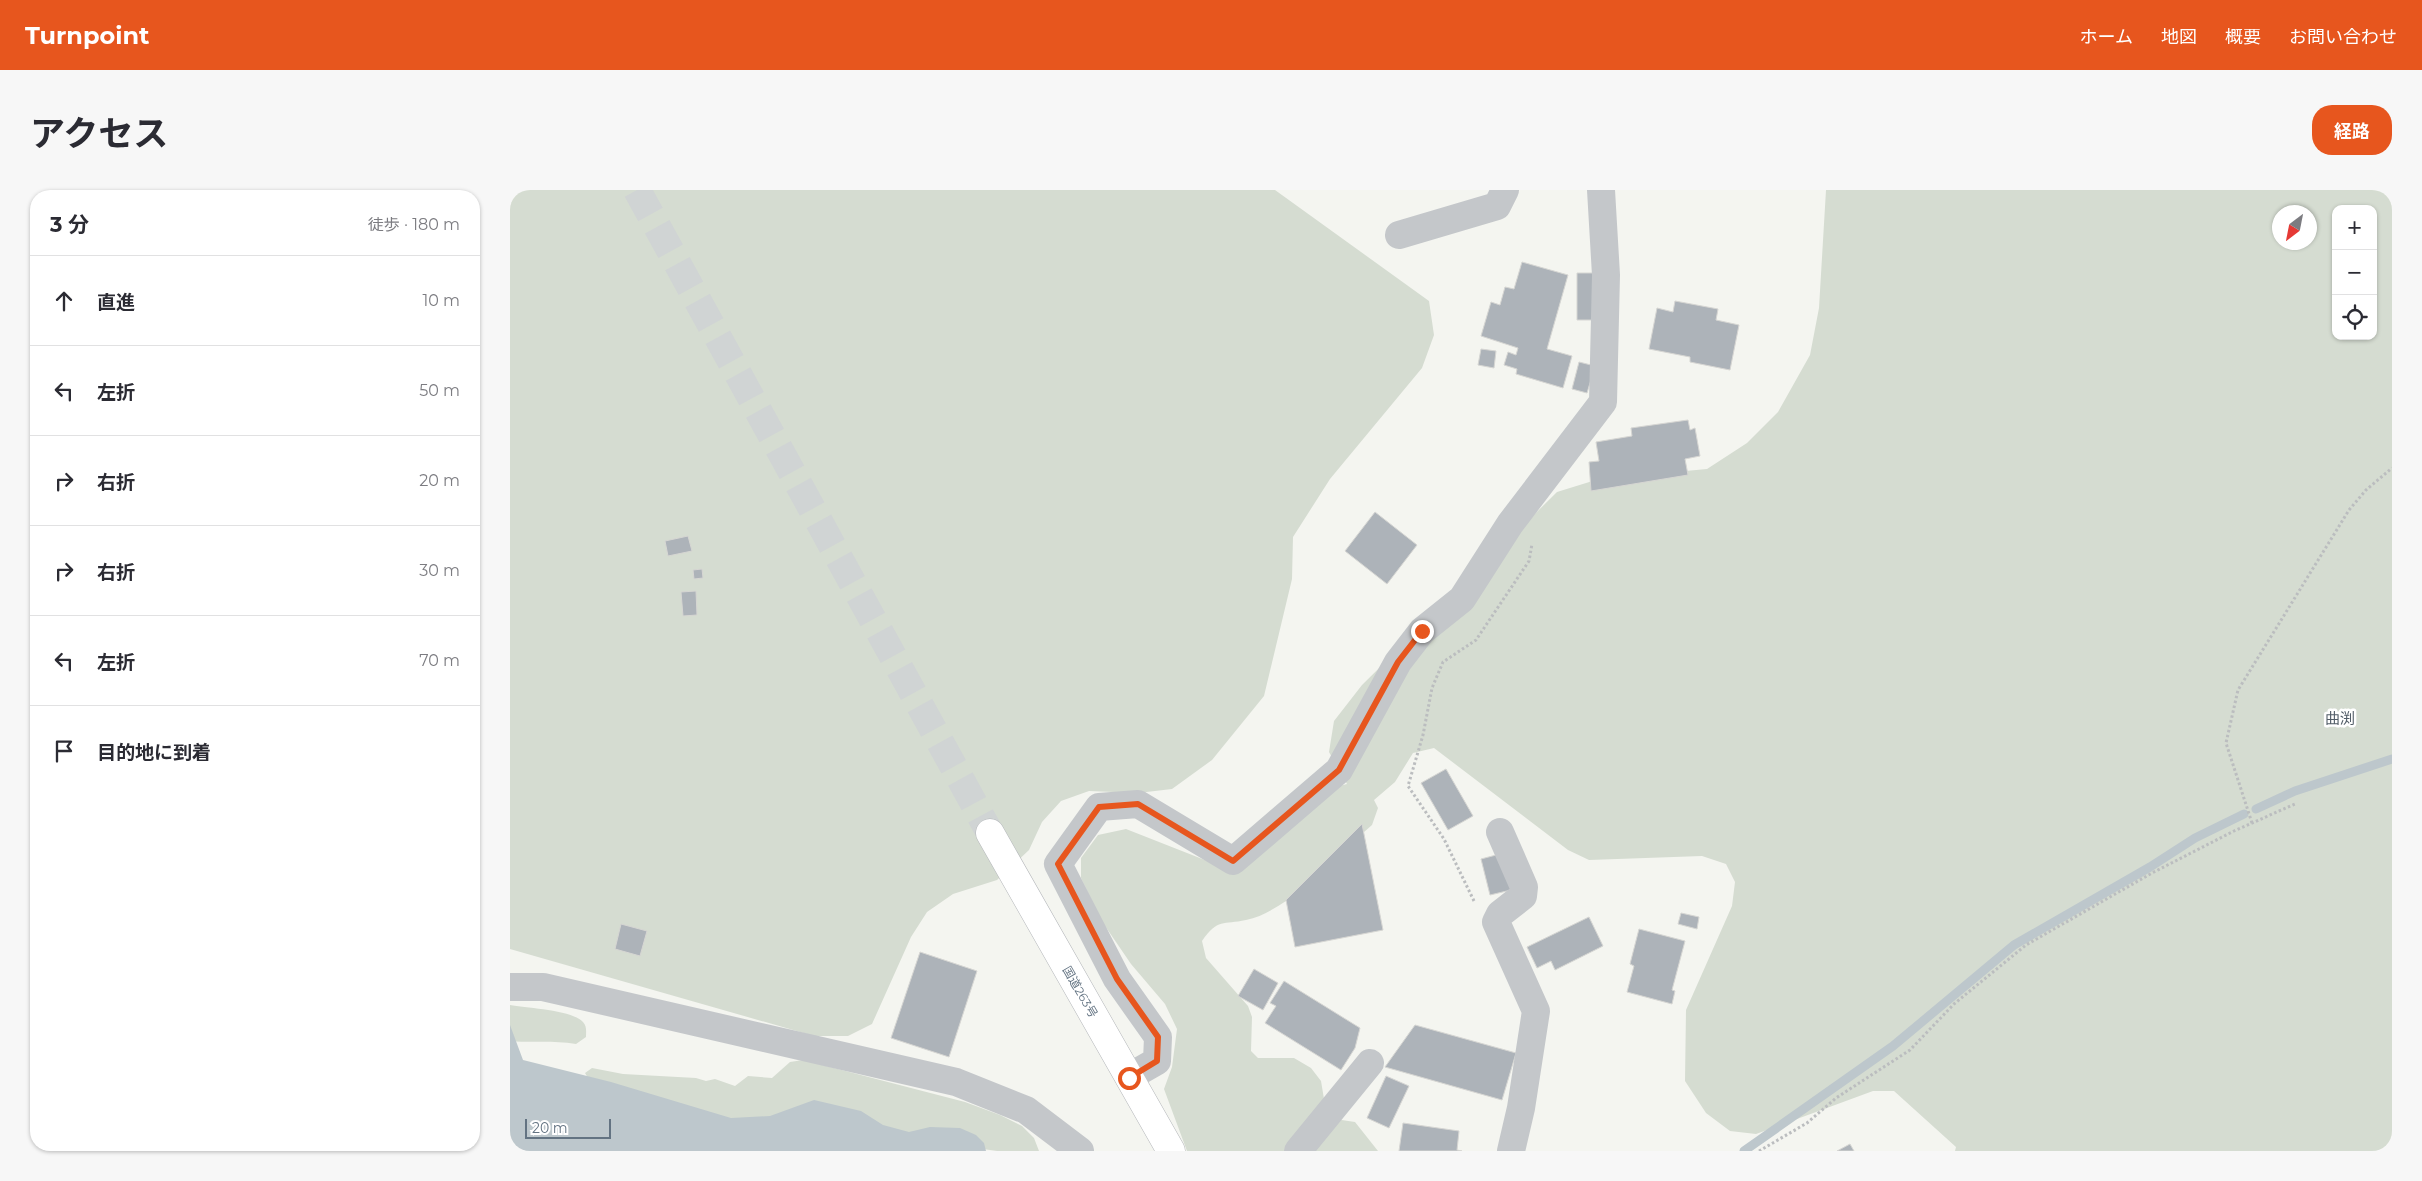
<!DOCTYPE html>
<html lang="ja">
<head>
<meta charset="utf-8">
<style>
  :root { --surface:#fff; --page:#f7f7f7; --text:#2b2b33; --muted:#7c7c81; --line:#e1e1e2; --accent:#e7561e }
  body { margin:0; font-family:Montserrat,"Noto Sans JP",sans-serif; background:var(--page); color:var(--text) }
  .controls { position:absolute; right:15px; top:15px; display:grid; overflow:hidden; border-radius:10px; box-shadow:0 1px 4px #0004 }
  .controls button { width:45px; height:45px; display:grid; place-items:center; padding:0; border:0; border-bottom:1px solid var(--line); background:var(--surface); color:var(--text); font:25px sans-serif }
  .compass { position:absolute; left:1762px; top:15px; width:45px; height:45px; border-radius:50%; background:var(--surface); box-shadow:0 1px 4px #0004; rotate:212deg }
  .scale { position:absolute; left:15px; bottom:12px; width:86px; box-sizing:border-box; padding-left:5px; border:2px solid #637382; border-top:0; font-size:14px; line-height:18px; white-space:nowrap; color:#637382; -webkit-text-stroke:4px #fff; paint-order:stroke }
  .stop { position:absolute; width:15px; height:15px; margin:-11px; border:4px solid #e7561e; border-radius:50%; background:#fff }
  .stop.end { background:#e7561e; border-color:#fff; box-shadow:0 1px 5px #0008 }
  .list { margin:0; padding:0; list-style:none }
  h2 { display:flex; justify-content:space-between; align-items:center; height:65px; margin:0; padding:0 20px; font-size:21px }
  h2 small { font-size:16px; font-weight:400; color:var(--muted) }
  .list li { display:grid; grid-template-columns:32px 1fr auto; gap:15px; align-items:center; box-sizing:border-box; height:90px; padding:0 20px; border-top:1px solid var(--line) }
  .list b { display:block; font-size:19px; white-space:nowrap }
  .list em { font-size:16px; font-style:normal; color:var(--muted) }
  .icon { flex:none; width:28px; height:28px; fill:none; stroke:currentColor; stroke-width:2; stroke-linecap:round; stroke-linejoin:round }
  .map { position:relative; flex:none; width:1882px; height:961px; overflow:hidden; border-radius:20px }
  header { display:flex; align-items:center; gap:30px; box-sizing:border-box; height:70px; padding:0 25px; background:var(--accent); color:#fff }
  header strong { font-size:24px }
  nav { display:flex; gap:28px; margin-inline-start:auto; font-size:18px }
  .intro { display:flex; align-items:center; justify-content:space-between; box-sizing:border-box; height:120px; padding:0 30px }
  h1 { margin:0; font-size:35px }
  .button { padding:12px 22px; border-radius:20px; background:var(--accent); color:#fff; font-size:18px; font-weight:700 }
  main { display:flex; gap:30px; padding:0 30px }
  aside { flex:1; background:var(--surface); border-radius:20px; box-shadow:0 1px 4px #0004 }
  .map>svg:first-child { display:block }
  .green { fill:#d5dcd1; fill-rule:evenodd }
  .water { fill:#bdc7cc }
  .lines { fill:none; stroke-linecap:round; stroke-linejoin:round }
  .stream { stroke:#bdc7cc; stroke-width:9 }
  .building { fill:#adb3b9; stroke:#d6d6d3 }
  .highway-tunnel { stroke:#d0d4d4; stroke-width:28; stroke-dasharray:28 14; stroke-linecap:butt }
  .highway-casing { stroke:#b4b7ba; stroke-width:29 }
  .path { stroke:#bbbdbf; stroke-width:3; stroke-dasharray:2.5 2.5; stroke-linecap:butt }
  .minor { stroke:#c4c7ca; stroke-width:28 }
  .highway { stroke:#fff; stroke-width:28 }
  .route { stroke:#e7561e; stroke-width:6 }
  .labels { text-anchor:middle; stroke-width:5; stroke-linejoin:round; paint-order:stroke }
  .street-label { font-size:12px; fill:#637382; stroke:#fff }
  .quarter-label { font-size:15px; fill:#515c67; stroke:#fff }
</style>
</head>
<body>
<header>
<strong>Turnpoint</strong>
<nav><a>ホーム</a><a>地図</a><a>概要</a><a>お問い合わせ</a></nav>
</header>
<div class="intro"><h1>アクセス</h1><a class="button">経路</a></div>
<main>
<aside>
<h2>3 分<small>徒歩 · 180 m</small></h2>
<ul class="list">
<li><svg class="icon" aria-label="ahead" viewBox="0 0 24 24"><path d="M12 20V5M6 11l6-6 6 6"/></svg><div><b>直進</b></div><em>10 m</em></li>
<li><svg class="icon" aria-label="left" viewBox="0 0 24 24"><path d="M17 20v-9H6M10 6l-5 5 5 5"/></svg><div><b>左折</b></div><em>50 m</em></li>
<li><svg class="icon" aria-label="right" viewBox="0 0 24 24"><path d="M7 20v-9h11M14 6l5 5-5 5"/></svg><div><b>右折</b></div><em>20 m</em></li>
<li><svg class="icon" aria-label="right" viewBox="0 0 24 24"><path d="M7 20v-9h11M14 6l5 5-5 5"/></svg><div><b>右折</b></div><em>30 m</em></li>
<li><svg class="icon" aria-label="left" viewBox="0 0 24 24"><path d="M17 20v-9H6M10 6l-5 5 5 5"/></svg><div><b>左折</b></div><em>70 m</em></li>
<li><svg class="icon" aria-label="arrive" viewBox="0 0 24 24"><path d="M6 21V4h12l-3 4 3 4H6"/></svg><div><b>目的地に到着</b></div></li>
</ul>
</aside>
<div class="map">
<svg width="1882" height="961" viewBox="0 0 1882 961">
  <rect width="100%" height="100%" fill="#f4f5f0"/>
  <!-- green -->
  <g class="green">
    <polygon points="0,0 765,0 919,111 924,145 912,178 820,289 783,347 782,389 754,506 702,570 662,599 628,603 579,601 551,611 532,632 519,660 487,690 443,704 417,722 401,747 362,834 338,846 304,846 0,759"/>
    <path d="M 1316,0 L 1882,0 L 1882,961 L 1445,961 L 1446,957 L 1384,901 L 1363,901 L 1246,944 L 1220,941 L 1196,923 L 1175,891 L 1176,820 L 1222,716 L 1225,692 L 1216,674 L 1192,666 L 1079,670 L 1058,660 L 924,558 L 903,563 L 885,592 L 864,610 L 868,618 L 862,635 L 776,711 C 764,719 751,727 736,730 C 713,735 708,728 692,751 L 696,768 L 738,816 L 742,827 L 741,861 L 748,868 L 784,868 L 801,878 L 811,891 L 814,909 L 825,929 L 845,932 L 868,961 L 677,961 L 654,899 L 662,877 L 667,839 L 655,814 L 621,774 L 593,733 L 571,688 L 571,668 L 588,645 L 616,639 L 705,674 L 825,597 L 837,594 L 819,562 L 824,531 L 852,495 L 1047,302 L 1089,289 L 1197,279 L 1237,253 L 1268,222 L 1300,165 L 1309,118 ZM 1826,19 L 1863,19 L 1863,146 L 1826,146 ZM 1770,22 L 1800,22 L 1800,52 L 1770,52 Z"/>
    <path d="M 0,815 C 17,818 62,820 73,832 C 77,836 76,842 76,847 L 66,854 C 42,850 24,853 0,851 Z"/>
    <polygon points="293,870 455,912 490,925 512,936 524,948 529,961 487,961 466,958 422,961 250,940 78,888 75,883 82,878 113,884 186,888 196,891 205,889 225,896 238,886 262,888 280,872"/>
  </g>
  <!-- water -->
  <polygon class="water" points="0,835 13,870 101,892 221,928 260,926 304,910 351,921 373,935 399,942 420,937 450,938 466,945 474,953 476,961 0,961"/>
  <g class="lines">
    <!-- stream -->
    <g class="stream">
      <polyline points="1746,619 1785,601 1882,569"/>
      <polyline points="1234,961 1383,856 1504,755 1640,677 1685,648 1734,624"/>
    </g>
  </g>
  <!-- building -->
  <g class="building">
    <polygon points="1012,72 1058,85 1037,159 1062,166 1053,198 1006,184 1007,179 994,175 998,162 1006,165 1008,158 971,146 981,112 990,115 995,97 1004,99"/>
    <polygon points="1067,83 1096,83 1095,130 1067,130"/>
    <polygon points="1165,111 1208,119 1206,130 1229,135 1220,180 1180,172 1180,167 1139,159 1147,118 1163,122"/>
    <polygon points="971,159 986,161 984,178 968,175"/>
    <polygon points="1069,172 1085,176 1077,203 1062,199"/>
    <polygon points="1178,230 1180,240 1185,238 1190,266 1175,269 1178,285 1081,301 1079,272 1089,271 1086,252 1122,246 1121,238"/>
    <polygon points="865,322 907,355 877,394 835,361"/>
    <polygon points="178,346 182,361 158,366 155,351"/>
    <polygon points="192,379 193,388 184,389 183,380"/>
    <polygon points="186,401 187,425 173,426 171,402"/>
    <polygon points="936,579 963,626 938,640 911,593"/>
    <polygon points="852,634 873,740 785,757 776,710"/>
    <polygon points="990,664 1005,699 980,705 971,669"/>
    <polygon points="1171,723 1189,727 1187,739 1168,734"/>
    <polygon points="1079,727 1093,756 1045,780 1041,771 1027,778 1017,757"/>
    <polygon points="111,734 137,741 130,766 105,759"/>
    <polygon points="1129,739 1175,751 1162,800 1165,801 1162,814 1117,802 1124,776 1120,774"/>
    <polygon points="410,762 467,781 439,867 381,848"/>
    <polygon points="744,779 768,793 753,820 728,806"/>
    <polygon points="774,791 850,838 845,858 831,880 755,833 766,816 760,813"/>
    <polygon points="905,835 1006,863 992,910 875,877"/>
    <polygon points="876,886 899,896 879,938 857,928"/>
    <polygon points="893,933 949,941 947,960 952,961 889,961"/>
    <polygon points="1340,954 1344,961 1327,961"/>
  </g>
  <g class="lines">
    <!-- highway-tunnel -->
    <polyline class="highway-tunnel" points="127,0 480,643"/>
    <defs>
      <polyline id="highway" points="480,643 661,961"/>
    </defs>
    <!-- highway casing -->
    <use href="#highway" class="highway-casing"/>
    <!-- path -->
    <g class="path">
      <polyline points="1742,633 1716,553 1728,500 1839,320 1856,300 1882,278"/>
      <polyline points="964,711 934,649 898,596 913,545 922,498 933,472 966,450 1019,371 1022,354"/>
      <polyline points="1249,961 1297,933 1326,908 1400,860 1444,814 1516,755 1642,683 1724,641 1785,614"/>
    </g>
    <!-- minor -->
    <g class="minor">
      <polyline points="889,45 987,16 995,0"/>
      <polyline points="990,642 1014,697 1013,706 990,724 986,732 1026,821 1011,918 1001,961"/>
      <polyline points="0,797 33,797 446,892 516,920 570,961"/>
      <polyline points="619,887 647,871 648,847 607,789 548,674 589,617 628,614 723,671 829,580 888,472 912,441 952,409 1000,334 1093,212 1096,85 1091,0"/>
      <polyline points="788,961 860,873"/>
    </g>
    <!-- highway -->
    <use href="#highway" class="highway"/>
  </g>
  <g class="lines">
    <!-- route -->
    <polyline class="route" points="619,888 647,871 648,847 607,789 548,674 589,617 628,614 723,671 829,580 888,472 912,441"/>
  </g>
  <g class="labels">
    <!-- street labels -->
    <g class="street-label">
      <text transform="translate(570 802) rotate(60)" y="4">国道263号</text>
    </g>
    <!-- quarter labels -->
    <g class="quarter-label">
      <text x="1830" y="534">曲渕</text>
    </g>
  </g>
</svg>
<div class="controls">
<button>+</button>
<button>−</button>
<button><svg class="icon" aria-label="locate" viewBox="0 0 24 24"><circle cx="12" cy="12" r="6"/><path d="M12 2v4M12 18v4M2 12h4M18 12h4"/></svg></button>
</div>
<svg class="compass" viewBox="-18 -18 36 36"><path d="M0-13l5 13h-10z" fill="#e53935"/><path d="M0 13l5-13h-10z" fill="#7c7c81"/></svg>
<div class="scale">20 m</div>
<div class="stop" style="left:619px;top:888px"></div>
<div class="stop end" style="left:912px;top:441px"></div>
</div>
</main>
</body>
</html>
